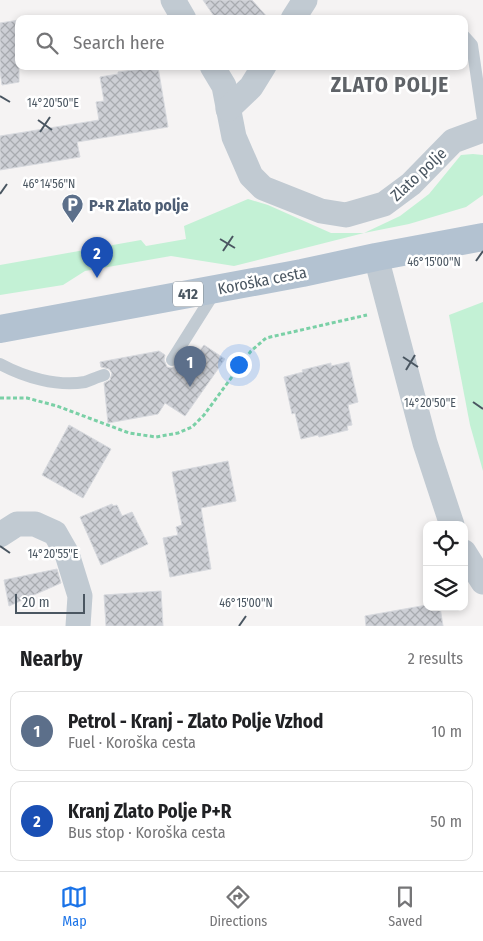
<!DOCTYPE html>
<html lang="en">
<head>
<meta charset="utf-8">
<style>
  :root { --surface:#fff; --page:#f6f6f6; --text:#202124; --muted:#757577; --line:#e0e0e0; --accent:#1a73e8 }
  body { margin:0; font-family:"Fira Sans Condensed",sans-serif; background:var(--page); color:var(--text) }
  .controls { position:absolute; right:15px; bottom:15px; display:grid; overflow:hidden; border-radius:10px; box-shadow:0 2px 8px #0003 }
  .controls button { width:45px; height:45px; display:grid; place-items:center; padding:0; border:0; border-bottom:1px solid var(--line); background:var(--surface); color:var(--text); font:25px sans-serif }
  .scale { position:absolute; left:15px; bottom:12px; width:70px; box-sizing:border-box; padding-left:5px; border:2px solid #4a5661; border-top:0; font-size:14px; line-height:18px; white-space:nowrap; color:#4a5661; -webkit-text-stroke:4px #fff; paint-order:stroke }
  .you { position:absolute; left:238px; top:364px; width:18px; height:18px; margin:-12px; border:4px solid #fff; border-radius:50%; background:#1a73e8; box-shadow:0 0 0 8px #1a73e833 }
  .badge { display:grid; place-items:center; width:32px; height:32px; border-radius:50%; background:var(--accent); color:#fff; font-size:16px; font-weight:700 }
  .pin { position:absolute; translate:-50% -41px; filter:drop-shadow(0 1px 2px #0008) }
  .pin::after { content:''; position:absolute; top:26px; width:18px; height:15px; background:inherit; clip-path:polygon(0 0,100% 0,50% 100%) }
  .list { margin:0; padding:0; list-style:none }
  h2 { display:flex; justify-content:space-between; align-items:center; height:65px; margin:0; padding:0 20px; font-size:21px }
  h2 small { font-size:16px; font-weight:400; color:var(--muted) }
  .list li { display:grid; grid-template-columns:32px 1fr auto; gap:15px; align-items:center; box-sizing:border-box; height:80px; margin:0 10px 10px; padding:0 10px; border:1px solid var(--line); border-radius:10px }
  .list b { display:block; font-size:19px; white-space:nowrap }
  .list p { margin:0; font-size:16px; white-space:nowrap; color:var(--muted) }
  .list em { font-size:16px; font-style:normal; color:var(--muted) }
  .icon { flex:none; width:28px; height:28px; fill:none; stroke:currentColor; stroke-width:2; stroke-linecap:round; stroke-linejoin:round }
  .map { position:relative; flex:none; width:483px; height:626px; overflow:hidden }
  .search { position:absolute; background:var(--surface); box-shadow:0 2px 8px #0003; left:15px; right:15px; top:15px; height:55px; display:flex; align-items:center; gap:12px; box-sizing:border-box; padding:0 18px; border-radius:10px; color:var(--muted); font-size:19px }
  .sheet { height:245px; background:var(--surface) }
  nav { display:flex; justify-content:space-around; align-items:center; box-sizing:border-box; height:70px; border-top:1px solid var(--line); background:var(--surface); font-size:14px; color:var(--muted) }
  nav a { display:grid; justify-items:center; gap:2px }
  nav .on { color:var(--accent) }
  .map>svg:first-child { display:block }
  .green { fill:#c3f1d5 }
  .building { fill:url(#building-cross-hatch); stroke:#d7d9de }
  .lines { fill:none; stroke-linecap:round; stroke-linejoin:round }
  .path { stroke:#7ad0a6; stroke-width:3; stroke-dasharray:4 2.5; stroke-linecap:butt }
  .lane { stroke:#c1cad2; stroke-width:12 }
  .street { stroke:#c1cad2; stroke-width:25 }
  .primary { stroke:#b3c2d1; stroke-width:28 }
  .ticks { fill:none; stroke:#4a5661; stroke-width:2 }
  .labels { text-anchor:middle; stroke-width:5; stroke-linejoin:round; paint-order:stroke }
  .shield { fill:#fff; stroke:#808990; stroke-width:1 }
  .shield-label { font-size:15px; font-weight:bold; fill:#4a5661 }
  .street-label { font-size:16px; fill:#4a5661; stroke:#fff }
  .service-label { font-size:16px; font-weight:bold; fill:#4e5e75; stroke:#fff; text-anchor:start }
  .district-label { font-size:21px; font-weight:bold; letter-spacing:1px; fill:#5f6368; stroke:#fff }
  .ticks-label { font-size:12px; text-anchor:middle; fill:#4a5661; stroke:#fff; stroke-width:5; stroke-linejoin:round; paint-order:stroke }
</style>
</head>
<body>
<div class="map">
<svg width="483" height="626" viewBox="0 0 483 626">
  <defs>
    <pattern id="building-cross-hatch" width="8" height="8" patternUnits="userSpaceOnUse" patternTransform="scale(1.25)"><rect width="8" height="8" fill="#cdcfd5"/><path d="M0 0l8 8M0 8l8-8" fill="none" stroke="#a8abb0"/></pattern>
  </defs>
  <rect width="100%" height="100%" fill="#f5f3f3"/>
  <!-- green -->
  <g class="green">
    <polygon points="473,154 483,155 483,195 466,207 409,224 364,233 234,266 171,256 85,271 63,285 0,295 0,265 141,240 146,246 186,239 184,226 248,199 268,205 331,233 364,233 400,216 429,194 461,155"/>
    <polygon points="483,302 483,471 470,425 449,315"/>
  </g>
  <!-- building -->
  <g class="building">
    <polygon points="203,0 252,0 269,19 216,19"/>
    <polygon points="19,20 19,82 2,85 0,71 0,23"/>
    <polygon points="158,67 168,127 77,142 80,157 0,170 0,136 99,120 96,102 104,101 100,77 118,74 118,72"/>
    <polygon points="204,345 225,359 185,416 165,403 158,414 108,423 104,383 110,380 112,373 109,369 101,367 100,362 159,351 165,355 164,360 167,367 172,368 178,365 186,370"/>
    <polygon points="349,362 358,402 348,405 352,425 347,426 348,430 319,437 318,435 301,439 295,413 292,414 284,377 303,372 302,370 331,363 331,366"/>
    <polygon points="69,425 111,449 83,498 42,475"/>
    <polygon points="228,461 236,501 201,508 211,569 170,577 163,538 178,535 176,527 182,525 172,472"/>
    <polygon points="112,504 113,506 117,505 122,516 132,512 148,544 101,565 80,517"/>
    <polygon points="57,569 61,583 9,606 4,580"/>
    <polygon points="161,591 163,626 106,626 104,595"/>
    <polygon points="427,605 427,607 440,607 443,626 366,626 365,616"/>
  </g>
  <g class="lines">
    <!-- path -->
    <polyline class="path" points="0,398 27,398 57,406 129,433 156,437 178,433 192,427 204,415 251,351 266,338 367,315"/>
    <!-- lane -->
    <g class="lane">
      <polyline points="464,36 472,45 483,120"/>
      <polyline points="172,360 216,290"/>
      <path d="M 0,364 C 24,377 57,387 85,382 C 91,380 97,377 104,375"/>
    </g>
    <!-- street -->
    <g class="street">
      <polyline points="173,0 184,19"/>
      <polyline points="293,19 305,0"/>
      <polyline points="212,66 224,86 234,137 251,176 263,188 321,211 346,215 384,204 411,184 453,141 483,130"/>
      <polyline points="228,109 251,87 264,66"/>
      <polyline points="376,257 425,443 452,525"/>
      <polyline points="0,535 17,524 35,524 55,533 67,554 80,596 78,626"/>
      <polyline points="464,552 483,582"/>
    </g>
    <!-- primary -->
    <polyline class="primary" points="0,329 302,273 376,257 483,237"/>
  </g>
  <!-- ticks -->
  <path class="ticks" d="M 0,96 L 10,102M 38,120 L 52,130M 40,132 L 50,117M 0,194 L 7,184M 220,239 L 235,248M 223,251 L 233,236M 476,261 L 483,251M 403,357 L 418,367M 406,370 L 415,355M 473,402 L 483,409M 0,546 L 10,553M 239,626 L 246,616"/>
  <!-- icons -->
  <defs>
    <symbol id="parking-pin" viewBox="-11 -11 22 30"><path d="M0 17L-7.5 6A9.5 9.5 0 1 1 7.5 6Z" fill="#5c6f8a" stroke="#fff"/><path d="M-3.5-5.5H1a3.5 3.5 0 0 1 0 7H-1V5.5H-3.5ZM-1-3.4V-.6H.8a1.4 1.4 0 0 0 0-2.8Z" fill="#fff"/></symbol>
  </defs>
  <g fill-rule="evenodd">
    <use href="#parking-pin" x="60" y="192" width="25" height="34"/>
  </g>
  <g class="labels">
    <!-- shield labels -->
    <rect class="shield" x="173" y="281.5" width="30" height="25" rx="4"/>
    <g class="shield-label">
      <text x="188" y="299">412</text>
    </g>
    <!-- street labels -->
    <g class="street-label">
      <text transform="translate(418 174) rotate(-43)" y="6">Zlato polje</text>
      <text transform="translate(262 280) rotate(-11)" y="6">Koroška cesta</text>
    </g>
    <!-- service labels -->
    <g class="service-label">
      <text x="89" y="211">P+R Zlato polje</text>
    </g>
    <!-- district labels -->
    <g class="district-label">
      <text x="390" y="92">ZLATO POLJE</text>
    </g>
  </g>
  <g class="ticks-label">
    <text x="53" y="107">14°20'50"E</text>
    <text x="49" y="188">46°14'56"N</text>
    <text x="434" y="266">46°15'00"N</text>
    <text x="430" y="407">14°20'50"E</text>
    <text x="53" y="558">14°20'55"E</text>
    <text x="246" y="607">46°15'00"N</text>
  </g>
</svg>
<div class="controls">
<button><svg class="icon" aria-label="locate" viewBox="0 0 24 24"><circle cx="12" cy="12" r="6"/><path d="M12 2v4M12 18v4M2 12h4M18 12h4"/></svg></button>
<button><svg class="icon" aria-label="layers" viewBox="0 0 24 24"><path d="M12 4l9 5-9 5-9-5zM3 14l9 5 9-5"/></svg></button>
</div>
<div class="scale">20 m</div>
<div class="you"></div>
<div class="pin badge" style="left:190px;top:387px;background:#5c6f8a">1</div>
<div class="pin badge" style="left:97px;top:278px;background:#1a4fb4">2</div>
<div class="search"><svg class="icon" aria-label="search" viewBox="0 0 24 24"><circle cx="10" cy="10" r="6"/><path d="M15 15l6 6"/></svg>Search here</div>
</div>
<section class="sheet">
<h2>Nearby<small>2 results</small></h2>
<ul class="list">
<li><span class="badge" style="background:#5c6f8a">1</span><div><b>Petrol - Kranj - Zlato Polje Vzhod</b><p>Fuel · Koroška cesta</p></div><em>10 m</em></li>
<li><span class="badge" style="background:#1a4fb4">2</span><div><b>Kranj Zlato Polje P+R</b><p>Bus stop · Koroška cesta</p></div><em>50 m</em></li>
</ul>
</section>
<nav>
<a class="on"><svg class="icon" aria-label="map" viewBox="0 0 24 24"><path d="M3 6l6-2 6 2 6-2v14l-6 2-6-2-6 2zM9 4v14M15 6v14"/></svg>Map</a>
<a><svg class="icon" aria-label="directions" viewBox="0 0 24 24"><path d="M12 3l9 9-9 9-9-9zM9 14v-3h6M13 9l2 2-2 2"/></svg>Directions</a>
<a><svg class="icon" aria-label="saved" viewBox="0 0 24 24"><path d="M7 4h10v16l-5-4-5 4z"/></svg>Saved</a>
</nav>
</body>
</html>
